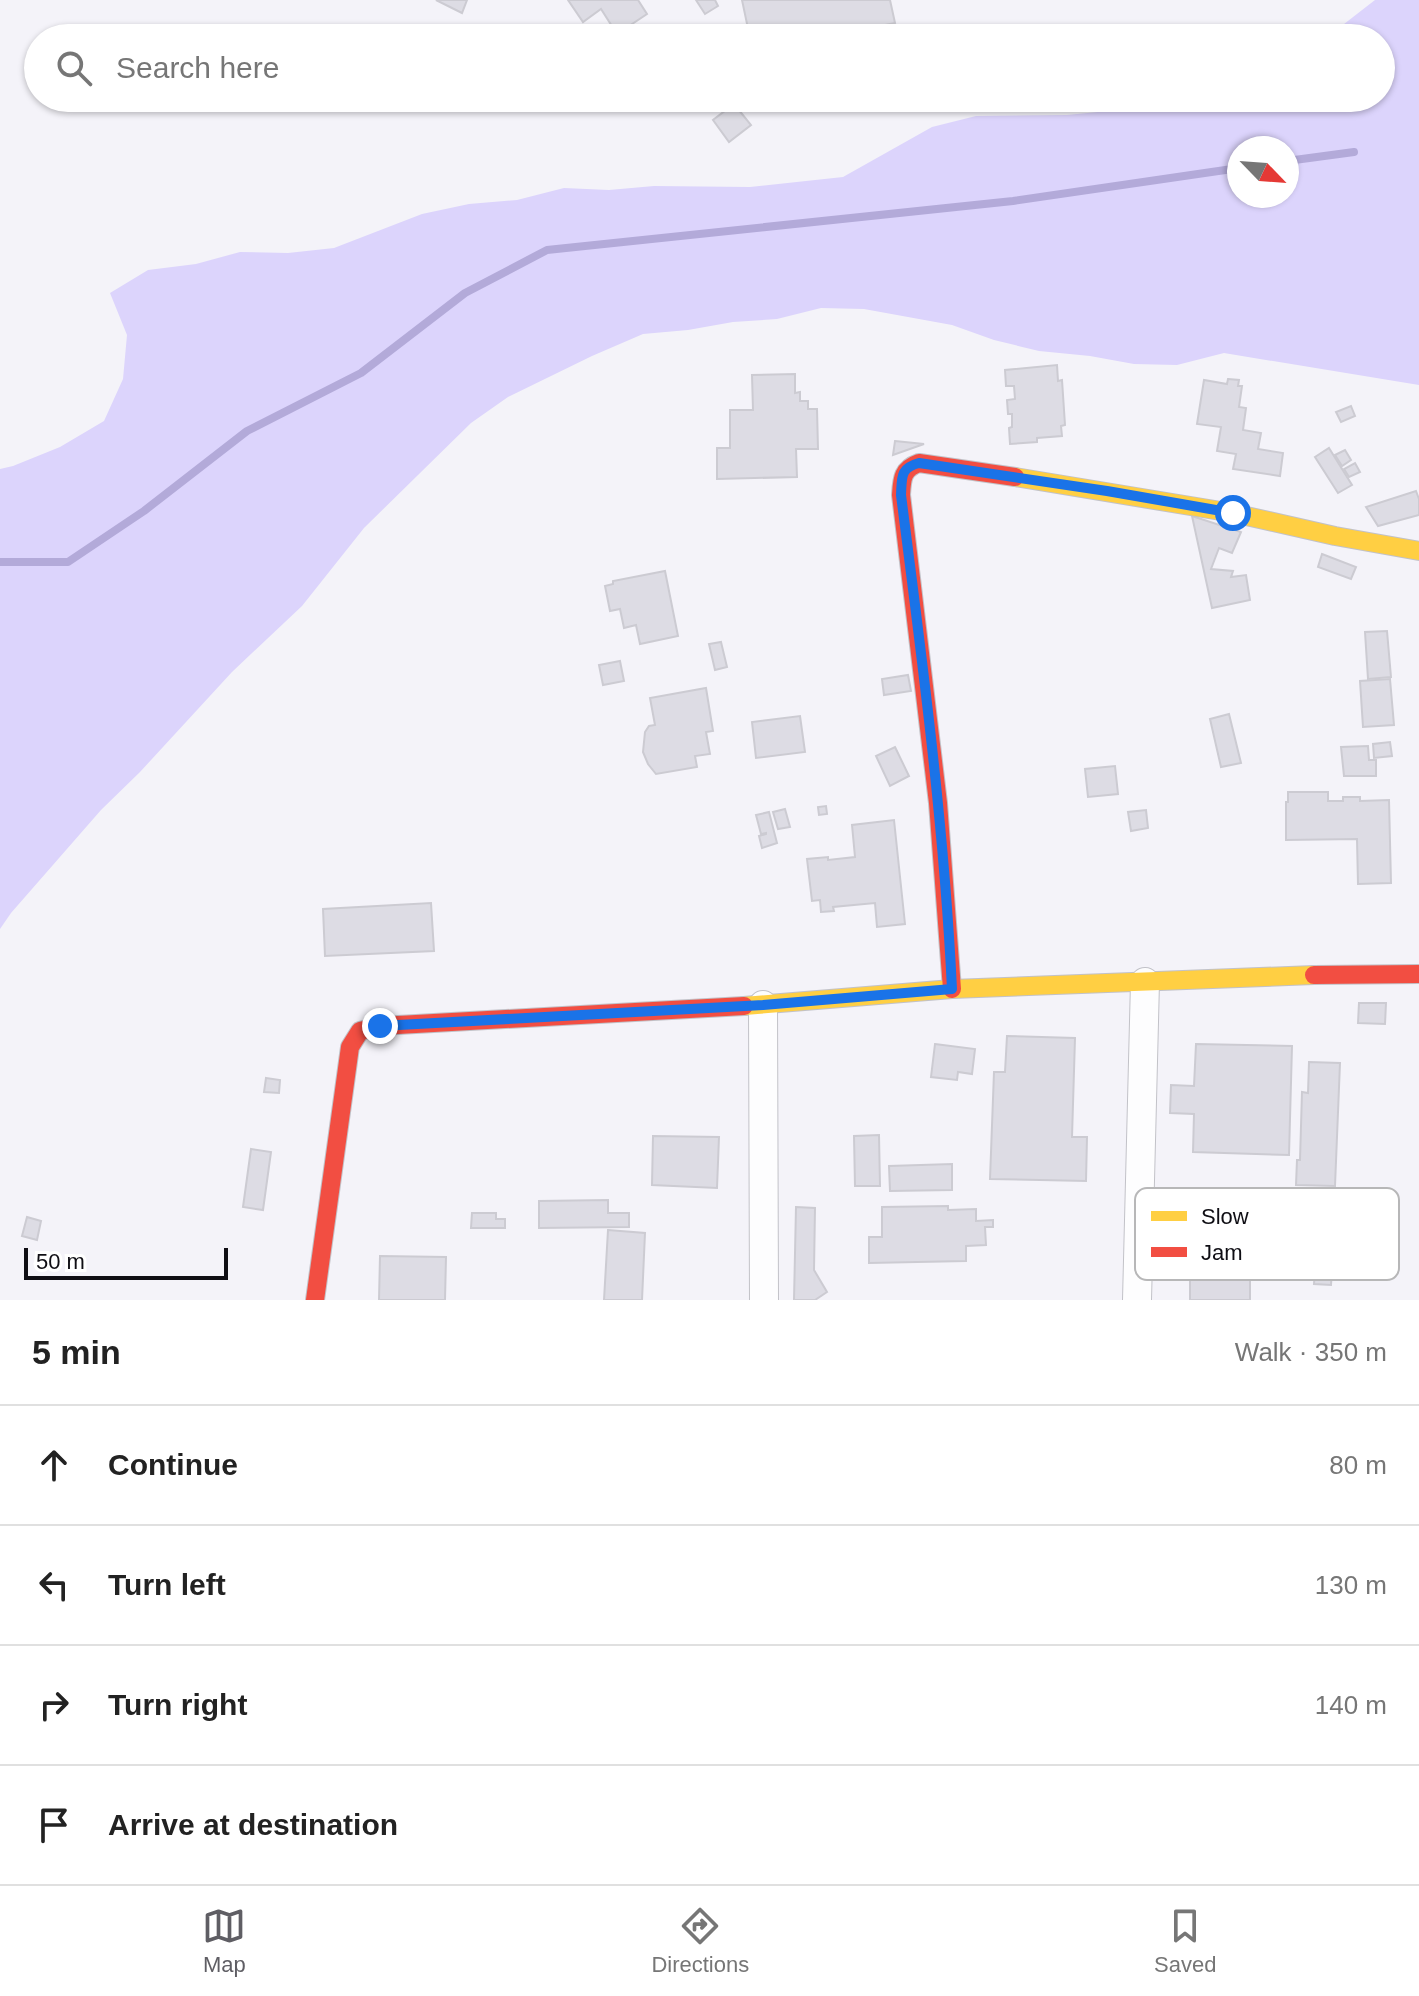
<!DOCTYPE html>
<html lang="en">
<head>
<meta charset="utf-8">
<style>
  :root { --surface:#fff; --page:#f6f6f6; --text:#222; --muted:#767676; --line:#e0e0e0; --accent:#5f5e64 }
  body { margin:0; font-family:Helvetica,sans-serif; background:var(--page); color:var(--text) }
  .compass { position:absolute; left:1227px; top:136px; width:72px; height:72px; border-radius:50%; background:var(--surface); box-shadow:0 2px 6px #0004; rotate:115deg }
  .scale { position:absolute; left:24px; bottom:20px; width:204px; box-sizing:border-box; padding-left:8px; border:4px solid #0f0e14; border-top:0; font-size:22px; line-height:28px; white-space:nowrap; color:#0f0e14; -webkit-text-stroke:6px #fff; paint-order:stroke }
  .stop { position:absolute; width:24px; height:24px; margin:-18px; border:6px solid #1a73e8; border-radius:50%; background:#fff }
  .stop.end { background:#1a73e8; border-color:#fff; box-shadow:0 2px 8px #0008 }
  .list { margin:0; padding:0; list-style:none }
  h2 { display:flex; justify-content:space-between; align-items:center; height:104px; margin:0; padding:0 32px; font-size:34px }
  h2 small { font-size:26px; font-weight:400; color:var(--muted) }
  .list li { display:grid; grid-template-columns:52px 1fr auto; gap:24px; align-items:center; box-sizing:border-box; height:120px; padding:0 32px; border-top:2px solid var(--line) }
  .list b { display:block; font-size:30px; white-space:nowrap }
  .list em { font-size:26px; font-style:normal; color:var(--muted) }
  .icon { flex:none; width:44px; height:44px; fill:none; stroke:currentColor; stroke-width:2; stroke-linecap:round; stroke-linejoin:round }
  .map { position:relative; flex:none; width:1419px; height:1300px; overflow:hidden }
  .search { position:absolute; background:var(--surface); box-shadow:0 2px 6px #0004; left:24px; right:24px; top:24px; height:88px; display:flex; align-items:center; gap:20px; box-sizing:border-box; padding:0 28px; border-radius:44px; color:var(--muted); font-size:30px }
  .sheet { height:584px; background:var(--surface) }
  nav { display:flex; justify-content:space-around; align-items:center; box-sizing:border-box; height:112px; border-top:2px solid var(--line); background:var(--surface); font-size:22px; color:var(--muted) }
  nav a { display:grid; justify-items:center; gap:4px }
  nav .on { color:var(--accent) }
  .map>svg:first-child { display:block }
  .green { fill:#dcd4fc; fill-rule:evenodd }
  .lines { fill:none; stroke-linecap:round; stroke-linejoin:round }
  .stream { stroke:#b3aad9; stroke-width:8 }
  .building { fill:#dddce4; stroke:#cccbd2; stroke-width:2 }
  .street-casing { stroke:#c2c2c8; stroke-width:30 }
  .slow-casing { stroke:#c2c2c8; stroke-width:20 }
  .jam-casing { stroke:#c2c2c8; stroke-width:20 }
  .street { stroke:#fdfdfe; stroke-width:28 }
  .slow { stroke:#ffcf43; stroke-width:18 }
  .jam { stroke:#f24e42; stroke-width:18 }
  .route { stroke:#1a73e8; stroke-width:10 }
  .key { fill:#fff; stroke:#b7b7b8; stroke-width:2 }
  .key-label { font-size:22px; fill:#0f0e14 }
</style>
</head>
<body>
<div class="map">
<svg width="1419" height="1300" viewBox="0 0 1419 1300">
  <rect width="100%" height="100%" fill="#f4f3f9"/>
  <!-- green -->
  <path class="green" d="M 1375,0 L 1419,0 L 1419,385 L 1224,353 L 1177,365 L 1134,364 L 1090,356 L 1039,351 L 994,340 L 952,325 L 864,309 L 821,308 L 777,319 L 733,322 L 688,330 L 643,334 L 592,356 L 508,397 L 471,423 L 364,528 L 302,606 L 232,672 L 140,772 L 101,810 L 11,913 L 0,929 L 0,469 L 13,466 L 60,447 L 104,421 L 123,379 L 127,335 L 110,293 L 148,270 L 196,264 L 240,252 L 288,253 L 334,248 L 422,214 L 469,204 L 517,200 L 564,188 L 609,190 L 654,186 L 750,187 L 843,177 L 932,127 L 976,116 L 1067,115 L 1118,110 L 1165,98 L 1381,98 L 1381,38 L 1326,38 ZM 1239,148 L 1287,148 L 1287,196 L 1239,196 Z"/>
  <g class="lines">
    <!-- stream -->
    <g class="stream">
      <polyline points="1287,161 1354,152"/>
      <polyline points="0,562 68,562 144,511 247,431 361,373 465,293 547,250 1013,201 1239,168"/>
    </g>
  </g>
  <!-- building -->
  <g class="building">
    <polygon points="436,0 467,0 462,13"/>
    <polygon points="568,0 638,0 647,14 617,34 601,9 583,22"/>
    <polygon points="696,0 715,0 718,6 705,14"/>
    <polygon points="742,0 890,0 895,23 865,29 866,38 750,38"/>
    <polygon points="1184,28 1189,38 1164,38"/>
    <polygon points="734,104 751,125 729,142 713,120"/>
    <polygon points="1057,365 1058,381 1062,380 1065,425 1061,426 1062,436 1037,438 1037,442 1010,444 1009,428 1012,427 1012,414 1008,414 1007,400 1015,399 1014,386 1006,386 1005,370"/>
    <polygon points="795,374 795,393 800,392 800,401 808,401 808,409 817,409 818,449 796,449 797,477 717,479 717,448 730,448 730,410 753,410 752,375"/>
    <polygon points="1228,379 1239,380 1238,386 1242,386 1239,407 1246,408 1243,430 1261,433 1258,449 1283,453 1280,476 1233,469 1236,454 1217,451 1221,427 1197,424 1204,380 1227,384"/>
    <polygon points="1351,406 1355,416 1341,422 1336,412"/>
    <polygon points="895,441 924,444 893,455"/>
    <polygon points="1329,448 1352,485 1338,493 1315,457"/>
    <polygon points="1345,450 1351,460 1342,466 1335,455"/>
    <polygon points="1355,463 1360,472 1349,477 1344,469"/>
    <polygon points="1416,491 1419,499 1419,515 1378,526 1366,507"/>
    <polygon points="1192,516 1241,532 1232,553 1219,548 1211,569 1233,571 1231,577 1246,575 1250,600 1212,608"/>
    <polygon points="1322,554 1356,567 1351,579 1318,567"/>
    <polygon points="665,571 678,636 640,644 636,625 624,628 620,609 610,611 605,586 613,584 613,581"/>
    <polygon points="1387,631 1391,677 1368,679 1365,632"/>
    <polygon points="721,642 727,667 715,670 709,644"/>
    <polygon points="620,661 624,681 603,685 599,665"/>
    <polygon points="908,675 911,691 884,695 882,679"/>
    <polygon points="1390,679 1394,725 1363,727 1360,681"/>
    <polygon points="706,688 713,731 706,732 710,754 695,756 697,767 656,774 648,764 643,752 645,732 649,726 655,725 650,698"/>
    <polygon points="1229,714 1241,763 1221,767 1210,719"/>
    <polygon points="800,716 805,752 756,758 752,722"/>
    <polygon points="1390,742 1392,756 1374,758 1373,744"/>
    <polygon points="1368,746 1369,760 1376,760 1376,776 1344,776 1341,747"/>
    <polygon points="895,747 909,776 890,786 876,756"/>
    <polygon points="1115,766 1118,794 1088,797 1085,769"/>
    <polygon points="1288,792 1328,792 1328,801 1343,801 1343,797 1360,797 1360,801 1389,800 1391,883 1358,884 1357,839 1286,840 1286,802 1288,802"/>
    <polygon points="826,806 827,814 819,815 818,807"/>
    <polygon points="785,809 790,827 778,829 773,812"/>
    <polygon points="1146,810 1148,828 1131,831 1128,812"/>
    <polygon points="769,812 777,843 762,848 759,836 766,834 766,833 761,834 756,815"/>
    <polygon points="894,820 905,924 877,927 875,903 833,907 834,911 821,912 820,900 812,901 807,859 828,857 828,860 855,857 852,825"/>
    <polygon points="431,903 434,951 325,956 323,909"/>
    <polygon points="1359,1003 1386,1003 1385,1024 1358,1023"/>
    <polygon points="1007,1036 1075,1038 1072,1137 1087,1137 1086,1181 990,1179 994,1072 1005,1072"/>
    <polygon points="935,1044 975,1049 972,1074 958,1072 957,1080 931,1077"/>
    <polygon points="1196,1044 1292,1046 1289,1155 1193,1152 1194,1114 1170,1113 1171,1085 1194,1086"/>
    <polygon points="1309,1062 1340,1063 1335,1186 1296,1185 1297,1160 1300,1160 1302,1092 1308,1093"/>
    <polygon points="266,1078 280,1080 279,1093 264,1092"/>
    <polygon points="879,1135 880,1186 855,1186 854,1136"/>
    <polygon points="653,1136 719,1137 717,1188 652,1185"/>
    <polygon points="251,1149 271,1152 263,1210 243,1207"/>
    <polygon points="952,1164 952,1190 890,1191 889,1166"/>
    <polygon points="608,1200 608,1213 629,1213 629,1227 539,1228 539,1201"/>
    <polygon points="948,1206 948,1210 976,1209 976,1221 993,1220 993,1227 985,1227 986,1245 966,1246 966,1261 869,1263 869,1237 882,1237 882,1207"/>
    <polygon points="796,1207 815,1208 814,1270 827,1292 815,1300 794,1300"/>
    <polygon points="472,1213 496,1213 496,1219 505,1219 505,1228 471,1228"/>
    <polygon points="27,1217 41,1221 37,1240 22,1236"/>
    <polygon points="1196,1227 1240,1227 1240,1246 1250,1246 1250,1300 1190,1300 1190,1266 1196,1266"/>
    <polygon points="608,1230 645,1233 642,1300 604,1300"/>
    <polygon points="1317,1237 1334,1239 1331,1285 1314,1284"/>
    <polygon points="380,1256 446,1257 445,1300 379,1300"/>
  </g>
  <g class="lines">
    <defs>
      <g id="street">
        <polyline points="763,1005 764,1300"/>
        <polyline points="1137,1300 1145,982"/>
      </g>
      <g id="slow">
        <polyline points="1015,477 1233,513 1335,536 1419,551"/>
        <polyline points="744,1006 952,989 1314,975"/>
      </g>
      <g id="jam">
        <polyline points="1314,975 1419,974"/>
        <path d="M 952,989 L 938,803 L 901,495 C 902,479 902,469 919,463 L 1015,477"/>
        <polyline points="315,1300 350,1047 360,1031 380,1026 744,1006"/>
      </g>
    </defs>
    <!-- street casing -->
    <use href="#street" class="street-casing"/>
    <!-- slow casing -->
    <use href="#slow" class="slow-casing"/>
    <!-- jam casing -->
    <use href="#jam" class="jam-casing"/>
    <!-- street -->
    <use href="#street" class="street"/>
    <!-- slow -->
    <use href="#slow" class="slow"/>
    <!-- jam -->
    <use href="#jam" class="jam"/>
  </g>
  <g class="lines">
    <!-- route -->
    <path class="route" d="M 380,1026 L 763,1005 L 952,989 C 944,823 922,659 901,495 C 902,477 900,468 919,463 L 1107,491 L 1233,513"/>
  </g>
  <!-- legend -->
  <rect x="1135" y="1188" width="264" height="92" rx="12" class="key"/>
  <rect x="1151" y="1211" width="36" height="10" fill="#ffcf43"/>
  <rect x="1151" y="1247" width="36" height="10" fill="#f24e42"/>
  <g class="key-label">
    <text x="1201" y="1224">Slow</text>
    <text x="1201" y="1260">Jam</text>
  </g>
</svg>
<svg class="compass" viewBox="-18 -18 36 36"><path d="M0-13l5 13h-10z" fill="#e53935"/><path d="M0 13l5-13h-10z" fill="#767676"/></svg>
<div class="scale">50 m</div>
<div class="stop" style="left:1233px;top:513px"></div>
<div class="stop end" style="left:380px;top:1026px"></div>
<div class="search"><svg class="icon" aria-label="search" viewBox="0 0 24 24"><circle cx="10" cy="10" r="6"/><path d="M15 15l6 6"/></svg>Search here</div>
</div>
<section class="sheet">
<h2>5 min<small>Walk · 350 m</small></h2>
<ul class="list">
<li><svg class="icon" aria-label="ahead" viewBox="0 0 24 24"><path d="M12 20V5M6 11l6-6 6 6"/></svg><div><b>Continue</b></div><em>80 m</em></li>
<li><svg class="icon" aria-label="left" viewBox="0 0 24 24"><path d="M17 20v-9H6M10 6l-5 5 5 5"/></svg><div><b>Turn left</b></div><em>130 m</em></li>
<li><svg class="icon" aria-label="right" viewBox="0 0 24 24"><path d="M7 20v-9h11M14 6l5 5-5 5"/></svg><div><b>Turn right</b></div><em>140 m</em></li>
<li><svg class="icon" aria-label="arrive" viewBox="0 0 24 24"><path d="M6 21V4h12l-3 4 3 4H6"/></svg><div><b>Arrive at destination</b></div></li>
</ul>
</section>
<nav>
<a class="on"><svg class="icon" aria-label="map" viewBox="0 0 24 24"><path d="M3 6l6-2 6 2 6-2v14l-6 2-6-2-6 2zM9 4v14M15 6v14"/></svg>Map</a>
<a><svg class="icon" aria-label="directions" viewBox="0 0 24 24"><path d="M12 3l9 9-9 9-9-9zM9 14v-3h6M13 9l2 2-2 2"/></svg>Directions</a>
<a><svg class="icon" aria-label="saved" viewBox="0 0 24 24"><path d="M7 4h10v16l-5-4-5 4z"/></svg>Saved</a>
</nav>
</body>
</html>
